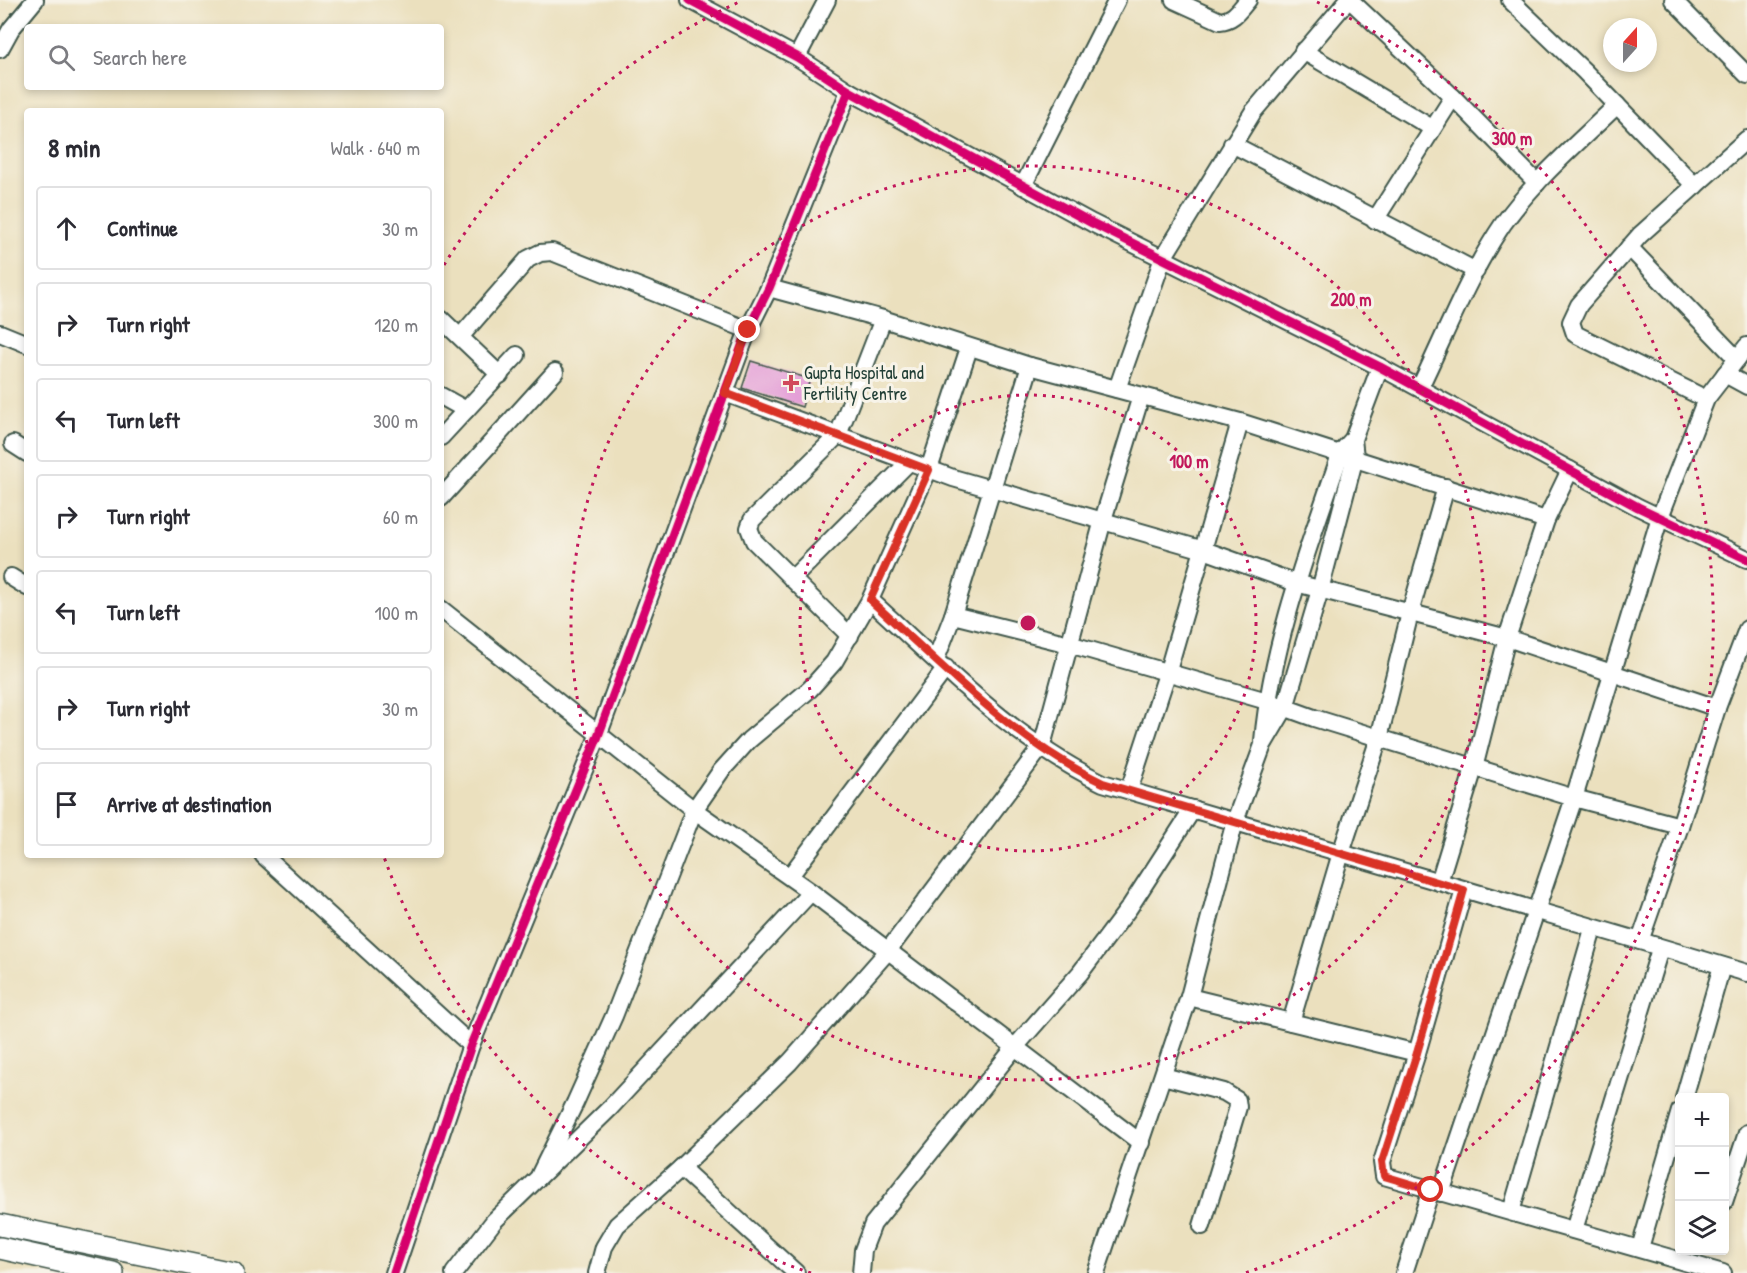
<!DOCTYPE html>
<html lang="en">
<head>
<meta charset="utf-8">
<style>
  :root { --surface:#fff; --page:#f7f7f7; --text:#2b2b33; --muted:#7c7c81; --line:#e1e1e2 }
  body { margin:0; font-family:"Patrick Hand",sans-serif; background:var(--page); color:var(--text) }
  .controls { position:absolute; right:18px; bottom:18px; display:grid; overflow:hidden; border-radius:6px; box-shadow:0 3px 9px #0003 }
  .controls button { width:54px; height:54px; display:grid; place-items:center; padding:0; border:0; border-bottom:2px solid var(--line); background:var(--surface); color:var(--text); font:30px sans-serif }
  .compass { position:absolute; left:1603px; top:18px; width:54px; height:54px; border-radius:50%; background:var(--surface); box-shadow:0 3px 9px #0003; rotate:21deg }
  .stop { position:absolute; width:18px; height:18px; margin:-14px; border:4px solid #d93025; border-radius:50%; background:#fff }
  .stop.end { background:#d93025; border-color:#fff; box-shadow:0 2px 6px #0008 }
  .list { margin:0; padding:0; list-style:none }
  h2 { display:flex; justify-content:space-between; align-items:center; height:78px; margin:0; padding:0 24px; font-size:26px }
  h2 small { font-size:20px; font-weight:400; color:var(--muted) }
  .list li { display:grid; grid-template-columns:39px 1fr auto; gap:18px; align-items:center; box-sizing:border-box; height:84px; margin:0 12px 12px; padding:0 12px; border:2px solid var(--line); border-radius:6px }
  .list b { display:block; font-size:22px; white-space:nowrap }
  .list em { font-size:20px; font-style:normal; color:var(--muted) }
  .icon { flex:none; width:33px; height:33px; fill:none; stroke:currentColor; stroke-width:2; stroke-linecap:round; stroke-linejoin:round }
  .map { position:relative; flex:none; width:1747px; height:1273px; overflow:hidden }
  .search { position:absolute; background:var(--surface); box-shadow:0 3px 9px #0003; left:24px; top:24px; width:420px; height:66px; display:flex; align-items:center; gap:15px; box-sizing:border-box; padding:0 21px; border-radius:6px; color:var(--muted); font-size:22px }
  .panel { position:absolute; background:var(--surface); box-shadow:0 3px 9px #0003; left:24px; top:108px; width:420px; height:750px; border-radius:6px }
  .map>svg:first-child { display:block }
  .building { fill:#e49fd7 }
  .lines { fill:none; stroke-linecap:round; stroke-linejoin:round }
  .minor-casing { stroke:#3e5549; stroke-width:20 }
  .major-casing { stroke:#3e5549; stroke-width:24 }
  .minor { stroke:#fff; stroke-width:16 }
  .major { stroke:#fff; stroke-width:21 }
  .cycleway-casing { stroke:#f7f3e8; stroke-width:13 }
  .cycleway { stroke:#d6006c; stroke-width:9 }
  .route { stroke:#d93025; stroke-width:8 }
  .ring { fill:none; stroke:#c2185b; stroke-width:3; stroke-dasharray:3 6 }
  .poi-dot { fill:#d1495b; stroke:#f7f3e8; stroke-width:2 }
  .labels { text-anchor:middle; stroke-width:6; stroke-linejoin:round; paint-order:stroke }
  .poi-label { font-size:18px; fill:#1f3d34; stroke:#f7f3e8; text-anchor:start }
  .centre { fill:#c2185b; stroke:#f7f3e8; stroke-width:3 }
  .ring-label { font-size:18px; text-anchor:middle; font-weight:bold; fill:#c2185b; stroke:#f7f3e8; stroke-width:6; stroke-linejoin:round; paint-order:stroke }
</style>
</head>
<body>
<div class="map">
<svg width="1747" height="1273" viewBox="0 0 1747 1273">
  <rect width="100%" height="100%" fill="#f7f3e8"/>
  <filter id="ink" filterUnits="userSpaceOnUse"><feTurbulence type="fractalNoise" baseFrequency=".0167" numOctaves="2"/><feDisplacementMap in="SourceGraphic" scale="12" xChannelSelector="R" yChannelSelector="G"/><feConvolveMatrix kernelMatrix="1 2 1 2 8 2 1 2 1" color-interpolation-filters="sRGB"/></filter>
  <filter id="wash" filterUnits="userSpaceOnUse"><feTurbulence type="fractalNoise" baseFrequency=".008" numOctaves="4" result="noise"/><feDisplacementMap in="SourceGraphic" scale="24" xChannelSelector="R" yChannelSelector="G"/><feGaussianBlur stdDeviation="1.35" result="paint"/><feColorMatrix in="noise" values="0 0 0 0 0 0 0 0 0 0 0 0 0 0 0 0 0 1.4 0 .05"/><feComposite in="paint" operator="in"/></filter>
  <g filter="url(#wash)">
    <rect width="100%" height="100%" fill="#ebe0be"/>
    <g id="blocks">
      <!-- building -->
      <polygon class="building" points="751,361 810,379 802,407 742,388"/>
    </g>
  </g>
  <g filter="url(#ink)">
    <use href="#blocks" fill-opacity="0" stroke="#3e5549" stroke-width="1.5"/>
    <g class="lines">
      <defs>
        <g id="minor">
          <polyline points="690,0 797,57 849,91 1092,223 1380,367 1638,507 1747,559"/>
          <path d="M 1174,0 L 1220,21 C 1234,20 1239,10 1248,0"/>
          <polyline points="1350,0 1453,97 1537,183"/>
          <polyline points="1510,0 1584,71 1695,186"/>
          <polyline points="1673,0 1747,75"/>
          <polyline points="0,49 11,29 35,0"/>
          <polyline points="1303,51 1432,128"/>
          <polyline points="797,57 827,0"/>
          <polyline points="1232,144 1476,271"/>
          <polyline points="1023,186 1117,0"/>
          <polyline points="1375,220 1453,97"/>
          <polyline points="1629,247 1737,359"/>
          <polyline points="769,288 883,319 1030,366 1240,422 1546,520"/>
          <polyline points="441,319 500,375"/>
          <polyline points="0,333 27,344"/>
          <polyline points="461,336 528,259 540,253 552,252 748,330"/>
          <path d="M 969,348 L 929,469 L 870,600 C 942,665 1014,741 1103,783 L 1640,941"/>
          <polyline points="1725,374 1747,386"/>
          <path d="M 1420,387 C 1446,333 1469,274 1503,224 C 1535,179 1578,143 1617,105"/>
          <polyline points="1117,389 1163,258 1253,112 1348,0"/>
          <polyline points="725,393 953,478 1204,550 1296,583 1507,638 1717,708 1747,629"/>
          <polyline points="441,396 466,410"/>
          <polyline points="1706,399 1575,334 1571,322 1579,305 1640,235 1747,139"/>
          <polyline points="441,437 517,355"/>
          <polyline points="13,444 27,453"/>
          <polyline points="441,498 555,372"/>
          <polyline points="11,577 27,587"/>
          <polyline points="792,579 909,462"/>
          <polyline points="441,609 694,810 811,892 1141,1143"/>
          <polyline points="953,615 1069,644 1267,701 1314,718 1574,798 1680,826"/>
          <polyline points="850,636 754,541 749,528 752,520 838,435 883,319"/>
          <polyline points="936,659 953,615 1030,366"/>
          <polyline points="1717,708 1680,826 1640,941 1747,973"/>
          <path d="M 1263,741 C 1272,642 1309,546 1341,452 L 1353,439 L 1380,367"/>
          <polyline points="1129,790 1167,674 1240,422"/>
          <polyline points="263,855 471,1045"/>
          <polyline points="790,876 946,668"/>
          <polyline points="1439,882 1474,768 1507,638 1546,520 1570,470"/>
          <polyline points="1464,890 1417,1053 1382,1162 1384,1176 1723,1273"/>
          <polyline points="1189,997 1417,1053"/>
          <polyline points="1291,1022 1341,853 1379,738 1410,613 1446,487"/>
          <polyline points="1163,1076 1224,1092 1237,1100 1238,1107 1202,1226"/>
          <polyline points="1684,1098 1722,966"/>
          <polyline points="681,1168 796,1273"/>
          <polyline points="540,1174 575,1103 614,1016 694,810 721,771 749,740 810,689 834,662 870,600"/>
          <polyline points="1441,1193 1574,798 1660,517 1706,399 1747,346"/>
          <polyline points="1724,1202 1747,1133"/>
          <polyline points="1511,1212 1593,929"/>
          <polyline points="1574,1230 1660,949"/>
          <polyline points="1640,1248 1680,1111"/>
          <polyline points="394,1273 471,1045 598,736 748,330 769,288 849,91"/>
          <polyline points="454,1273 494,1221 610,1108 811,892"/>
          <polyline points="597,1273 604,1247 617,1225 681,1168 790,1062 887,952 1042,746 1103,520 1141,396"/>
          <polyline points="861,1273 863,1250 873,1224 1015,1047 1080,973 1129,908 1193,809"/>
          <polyline points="1096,1273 1189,997 1235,821 1263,745 1285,708 1320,590 1355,457 1353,439"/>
          <polyline points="1404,1273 1431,1190"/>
        </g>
        <g id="major">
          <polyline points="0,1225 233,1273"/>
          <polyline points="0,1248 113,1273"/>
        </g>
      </defs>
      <!-- minor casing -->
      <use href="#minor" class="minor-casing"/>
      <!-- major casing -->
      <use href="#major" class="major-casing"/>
      <!-- minor -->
      <use href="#minor" class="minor"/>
      <!-- major -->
      <use href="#major" class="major"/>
      <defs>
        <g id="cycleway">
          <polyline points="690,0 797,57 849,91 1092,223 1380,367 1638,507 1747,559"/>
          <polyline points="394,1273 471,1045 598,736 748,330 769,288 849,91"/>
        </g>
      </defs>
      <!-- cycleway casing -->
      <use href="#cycleway" class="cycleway-casing"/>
      <!-- cycleway -->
      <use href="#cycleway" class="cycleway"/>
    </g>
  </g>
  <g class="lines" filter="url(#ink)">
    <!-- route -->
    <path class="route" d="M 748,330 L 725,393 L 929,470 L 870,600 C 942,665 1014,741 1103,783 L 1464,890 L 1417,1053 L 1382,1162 L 1384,1176 L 1431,1190"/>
  </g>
  <!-- distance rings -->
  <g class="ring">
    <circle cx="1028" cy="623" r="228"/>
    <circle cx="1028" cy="623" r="457"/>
    <path d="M811 1273A685 685 0 0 1 384 857M444 265A685 685 0 0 1 739 2M1317 2A685 685 0 0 1 1245 1273"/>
  </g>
  <!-- markers -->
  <path class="poi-dot" d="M788 374h6v6h6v6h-6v6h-6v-6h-6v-6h6z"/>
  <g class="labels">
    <!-- poi labels -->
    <g class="poi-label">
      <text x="804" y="379">Gupta Hospital and<tspan x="804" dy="21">Fertility Centre</tspan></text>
    </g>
  </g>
  <circle cx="1028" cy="623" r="9" class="centre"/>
  <g class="ring-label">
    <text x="1512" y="145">300 m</text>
    <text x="1351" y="306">200 m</text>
    <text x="1189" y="468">100 m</text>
  </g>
</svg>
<div class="controls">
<button>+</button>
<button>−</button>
<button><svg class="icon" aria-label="layers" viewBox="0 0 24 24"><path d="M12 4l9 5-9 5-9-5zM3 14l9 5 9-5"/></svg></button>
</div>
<svg class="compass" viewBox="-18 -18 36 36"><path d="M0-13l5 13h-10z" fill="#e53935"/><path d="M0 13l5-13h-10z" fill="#7c7c81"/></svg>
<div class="stop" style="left:1431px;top:1190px"></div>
<div class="stop end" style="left:748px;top:330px"></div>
<div class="search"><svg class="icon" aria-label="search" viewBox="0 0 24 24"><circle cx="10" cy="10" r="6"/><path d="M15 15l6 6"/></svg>Search here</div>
<section class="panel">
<h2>8 min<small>Walk · 640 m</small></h2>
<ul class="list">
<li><svg class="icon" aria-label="ahead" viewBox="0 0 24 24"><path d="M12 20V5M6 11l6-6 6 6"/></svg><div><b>Continue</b></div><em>30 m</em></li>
<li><svg class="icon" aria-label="right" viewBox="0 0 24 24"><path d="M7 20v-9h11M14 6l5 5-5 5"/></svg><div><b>Turn right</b></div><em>120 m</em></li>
<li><svg class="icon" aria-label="left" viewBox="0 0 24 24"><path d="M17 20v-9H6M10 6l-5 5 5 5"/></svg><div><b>Turn left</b></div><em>300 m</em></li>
<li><svg class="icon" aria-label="right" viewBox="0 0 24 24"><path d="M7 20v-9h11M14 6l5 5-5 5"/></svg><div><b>Turn right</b></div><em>60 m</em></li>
<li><svg class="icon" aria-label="left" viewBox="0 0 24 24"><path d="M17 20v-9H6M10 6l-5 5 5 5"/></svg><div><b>Turn left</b></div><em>100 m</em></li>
<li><svg class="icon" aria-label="right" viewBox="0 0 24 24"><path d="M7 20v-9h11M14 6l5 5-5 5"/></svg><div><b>Turn right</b></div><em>30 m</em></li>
<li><svg class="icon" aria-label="arrive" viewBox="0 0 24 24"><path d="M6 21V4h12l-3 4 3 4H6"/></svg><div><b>Arrive at destination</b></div></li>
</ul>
</section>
</div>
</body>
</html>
